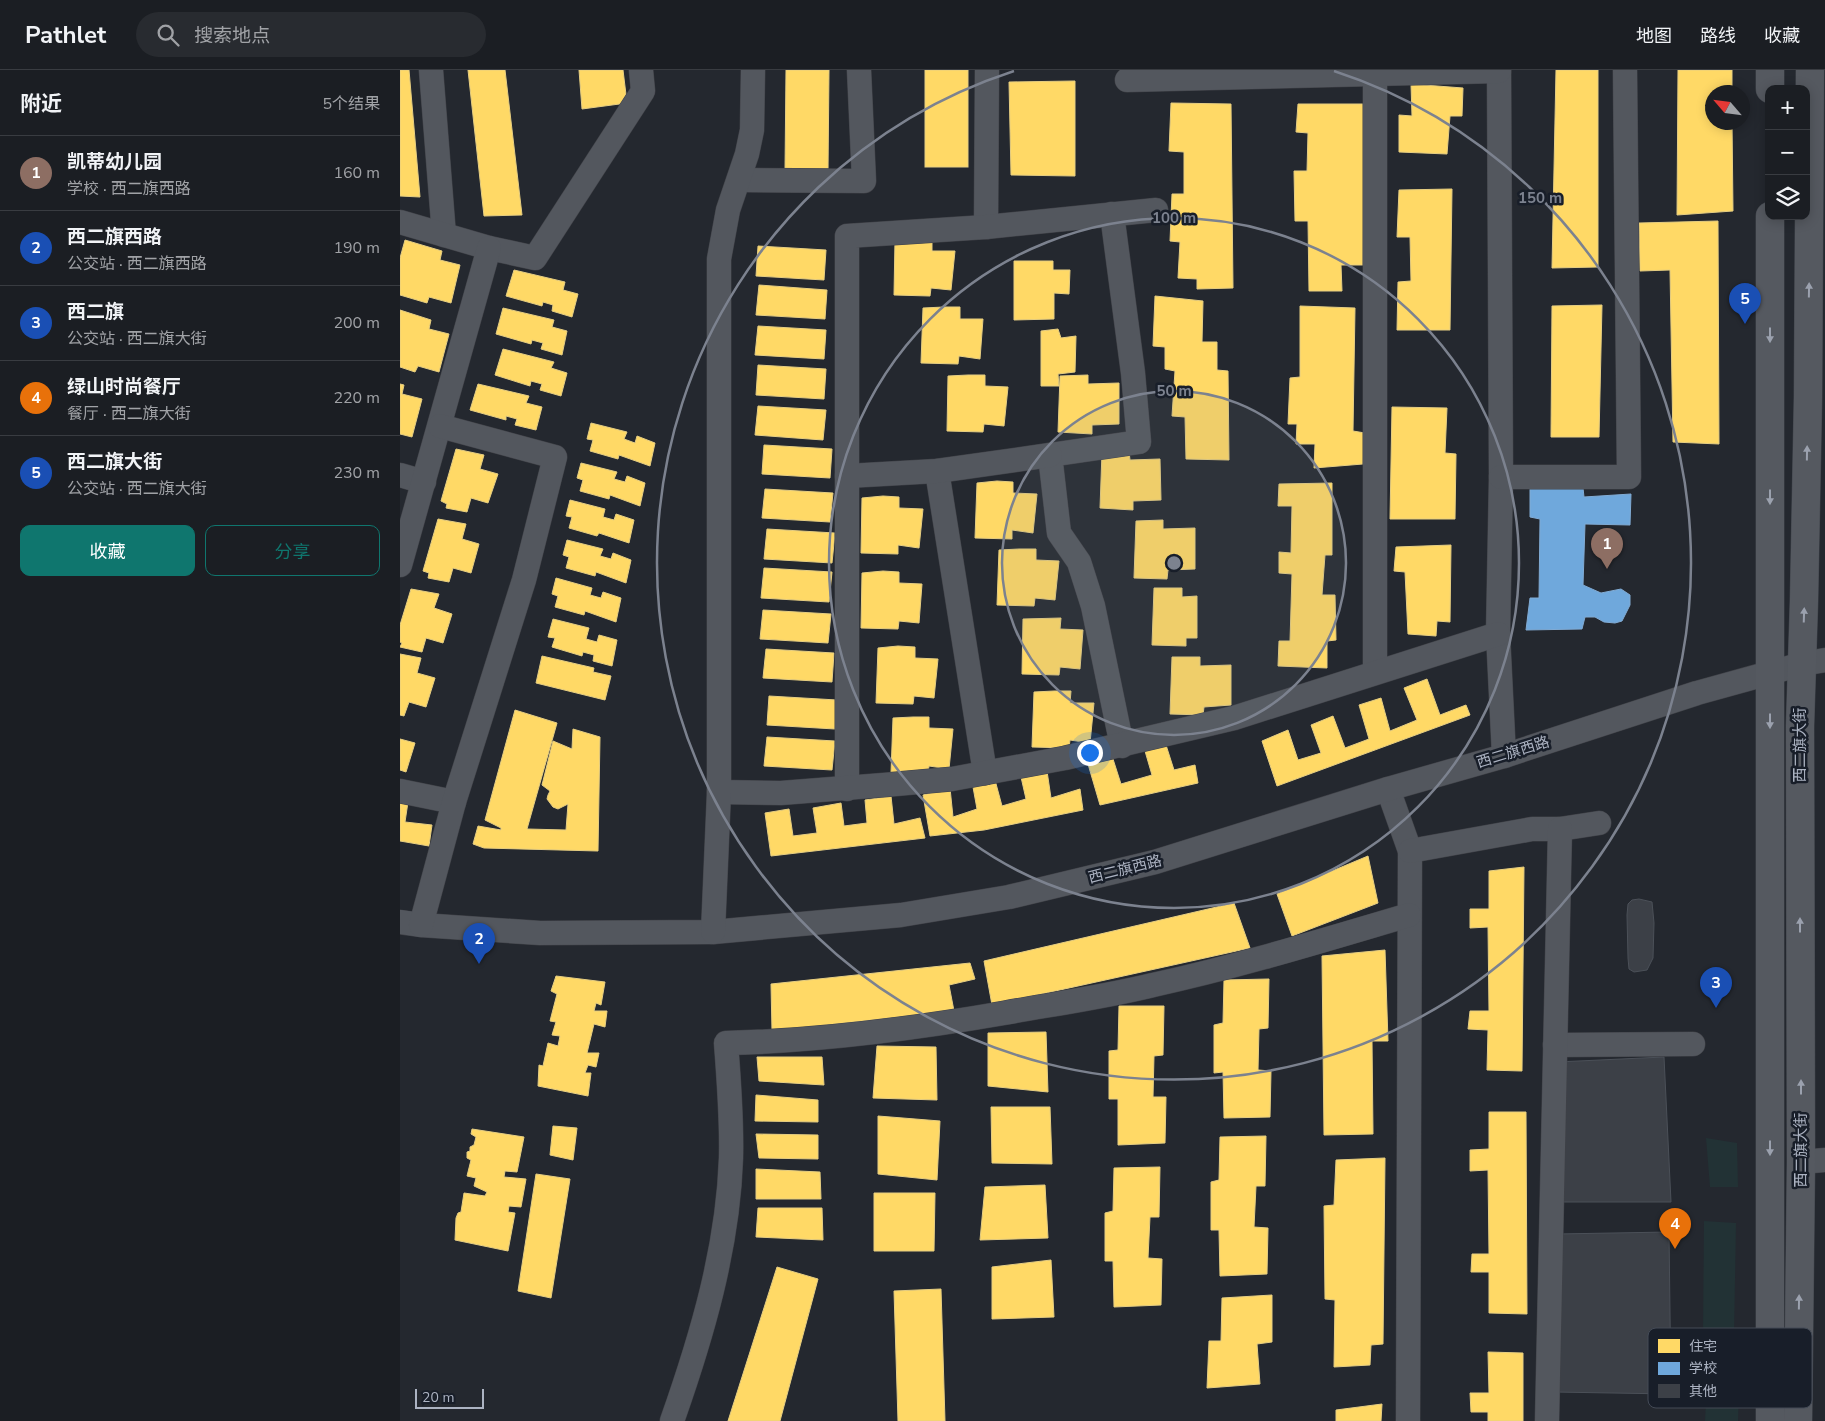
<!DOCTYPE html>
<html lang="zh">
<head>
<meta charset="utf-8">
<style>
  :root { --surface:#1b1e23; --page:#282b30; --text:#f1f3f6; --muted:#a0a2a6; --line:#393c41; --accent:#0f766e }
  body { margin:0; font-family:"Nunito Sans","Noto Sans SC",sans-serif; background:var(--page); color:var(--text) }
  .controls { position:absolute; right:15px; top:15px; display:grid; overflow:hidden; border-radius:10px; box-shadow:0 2px 12px #0003 }
  .controls button { width:45px; height:45px; display:grid; place-items:center; padding:0; border:0; border-bottom:1px solid var(--line); background:var(--surface); color:var(--text); font:25px sans-serif }
  .compass { position:absolute; left:1305px; top:15px; width:45px; height:45px; border-radius:50%; background:var(--surface); box-shadow:0 2px 12px #0003; rotate:298deg }
  .scale { position:absolute; left:15px; bottom:12px; width:69px; box-sizing:border-box; padding-left:5px; border:2px solid #acb3c2; border-top:0; font-size:14px; line-height:18px; white-space:nowrap; color:#acb3c2; -webkit-text-stroke:4px #181e29; paint-order:stroke }
  .you { position:absolute; left:689px; top:682px; width:18px; height:18px; margin:-12px; border:4px solid #fff; border-radius:50%; background:#1a73e8; box-shadow:0 0 0 8px #1a73e833 }
  .badge { display:grid; place-items:center; width:32px; height:32px; border-radius:50%; background:var(--accent); color:#fff; font-size:16px; font-weight:700 }
  .pin { position:absolute; translate:-50% -41px; filter:drop-shadow(0 1px 2px #0008) }
  .pin::after { content:''; position:absolute; top:26px; width:18px; height:15px; background:inherit; clip-path:polygon(0 0,100% 0,50% 100%) }
  .list { margin:0; padding:0; list-style:none }
  h2 { display:flex; justify-content:space-between; align-items:center; height:65px; margin:0; padding:0 20px; font-size:21px }
  h2 small { font-size:16px; font-weight:400; color:var(--muted) }
  .list li { display:grid; grid-template-columns:32px 1fr auto; gap:15px; align-items:center; box-sizing:border-box; height:75px; padding:0 20px; border-top:1px solid var(--line) }
  .list b { display:block; font-size:19px; white-space:nowrap }
  .list p { margin:0; font-size:16px; white-space:nowrap; color:var(--muted) }
  .list em { font-size:16px; font-style:normal; color:var(--muted) }
  .actions { display:flex; gap:10px; padding:15px 20px }
  .actions a { flex:1; padding:11px 0; border:1px solid var(--accent); border-radius:10px; text-align:center; font-size:18px; color:var(--accent) }
  .actions .main { background:var(--accent); color:#fff }
  .icon { flex:none; width:28px; height:28px; fill:none; stroke:currentColor; stroke-width:2; stroke-linecap:round; stroke-linejoin:round }
  .map { position:relative; flex:none; width:1425px; height:1351px; overflow:hidden }
  header { display:flex; align-items:center; gap:30px; box-sizing:border-box; height:70px; padding:0 25px; background:var(--surface); border-bottom:1px solid var(--line) }
  header strong { font-size:24px }
  nav { display:flex; gap:28px; margin-inline-start:auto; font-size:18px }
  .search { width:350px; height:45px; background:var(--page); display:flex; align-items:center; gap:12px; box-sizing:border-box; padding:0 18px; border-radius:28px; color:var(--muted); font-size:19px }
  main { display:flex }
  aside { flex:1; background:var(--surface) }
  .map>svg:first-child { display:block }
  .green { fill:#223235 }
  .homes { fill:#ffd966; stroke:#e6ce82 }
  .schools { fill:#6fa8dc; stroke:#81abd4 }
  .building { fill:#3c4047; stroke:#4b5058 }
  .lines { fill:none; stroke-linecap:round; stroke-linejoin:round }
  .minor-casing { stroke:#404248; stroke-width:25 }
  .major-casing { stroke:#41454c; stroke-width:29 }
  .minor { stroke:#53575e; stroke-width:24 }
  .major { stroke:#555960; stroke-width:28 }
  .oneway { fill:#9ba1ae }
  .ring { fill:none; stroke:#7c828f; stroke-width:2.5 }
  .labels { text-anchor:middle; stroke-width:5; stroke-linejoin:round; paint-order:stroke }
  .street-label { font-size:15px; fill:#acb3c2; stroke:#181e29 }
  .key { fill:#181e29; stroke:#444b57; stroke-width:1 }
  .key-label { font-size:14px; fill:#acb3c2 }
  .centre { fill:#7c828f; stroke:#181e29; stroke-width:2.5 }
  .ring-label { font-size:15px; text-anchor:middle; font-weight:bold; fill:#7c828f; stroke:#181e29; stroke-width:5; stroke-linejoin:round; paint-order:stroke }
</style>
</head>
<body>
<header>
<strong>Pathlet</strong>
<div class="search"><svg class="icon" aria-label="search" viewBox="0 0 24 24"><circle cx="10" cy="10" r="6"/><path d="M15 15l6 6"/></svg>搜索地点</div>
<nav><a>地图</a><a>路线</a><a>收藏</a></nav>
</header>
<main>
<aside>
<h2>附近<small>5个结果</small></h2>
<ul class="list">
<li><span class="badge" style="background:#8d6e63">1</span><div><b>凯蒂幼儿园</b><p>学校 · 西二旗西路</p></div><em>160 m</em></li>
<li><span class="badge" style="background:#1a4fb4">2</span><div><b>西二旗西路</b><p>公交站 · 西二旗西路</p></div><em>190 m</em></li>
<li><span class="badge" style="background:#1a4fb4">3</span><div><b>西二旗</b><p>公交站 · 西二旗大街</p></div><em>200 m</em></li>
<li><span class="badge" style="background:#e8710a">4</span><div><b>绿山时尚餐厅</b><p>餐厅 · 西二旗大街</p></div><em>220 m</em></li>
<li><span class="badge" style="background:#1a4fb4">5</span><div><b>西二旗大街</b><p>公交站 · 西二旗大街</p></div><em>230 m</em></li>
</ul>
<div class="actions"><a class="main">收藏</a><a>分享</a></div>
</aside>
<div class="map">
<svg width="1425" height="1351" viewBox="0 0 1425 1351">
  <rect width="100%" height="100%" fill="#24282f"/>
  <!-- green -->
  <g class="green">
    <polygon points="1306,1068 1337,1073 1338,1117 1310,1117"/>
    <polygon points="1304,1151 1336,1153 1334,1265 1303,1265"/>
    <polygon points="1340,1292 1338,1351 1305,1351 1308,1294"/>
  </g>
  <!-- homes -->
  <g class="homes">
    <polygon points="0,0 9,0 20,127 0,126"/>
    <polygon points="68,0 105,0 122,145 84,146"/>
    <polygon points="179,0 223,0 227,33 182,39"/>
    <polygon points="386,0 429,0 428,101 385,100"/>
    <rect x="525" y="0" width="43" height="97"/>
    <polygon points="1156,0 1198,0 1198,197 1152,198"/>
    <polygon points="1278,0 1332,0 1332,22 1312,22 1312,52 1332,52 1333,141 1277,145"/>
    <polygon points="675,11 675,106 611,105 609,12"/>
    <polygon points="1011,14 1063,18 1062,46 1050,46 1047,84 999,82 999,45 1012,46"/>
    <polygon points="771,33 831,34 833,218 797,219 797,209 778,208 780,172 770,171 772,124 784,124 784,82 769,81"/>
    <polygon points="898,34 965,34 963,195 941,195 942,221 909,221 908,151 895,151 894,101 907,101 908,63 896,62"/>
    <polygon points="1052,119 1050,260 997,260 998,212 1011,211 1010,167 997,167 999,120"/>
    <polygon points="1318,151 1319,374 1273,372 1270,200 1240,201 1239,153"/>
    <polygon points="532,169 532,181 555,181 551,220 531,218 530,226 494,225 495,170"/>
    <polygon points="5,170 42,181 40,190 60,195 51,233 29,227 27,233 0,225 0,188"/>
    <polygon points="358,176 426,180 424,210 356,206"/>
    <polygon points="614,191 653,191 653,200 670,200 669,224 654,223 654,249 614,250"/>
    <polygon points="114,200 165,212 163,220 178,224 172,247 152,241 153,235 143,232 142,236 106,226"/>
    <polygon points="359,215 427,220 425,249 356,245"/>
    <polygon points="755,226 803,231 802,272 817,272 817,300 828,301 829,390 786,389 785,347 772,346 775,301 765,299 765,277 753,276"/>
    <polygon points="1202,235 1199,367 1151,367 1152,236"/>
    <polygon points="900,236 955,238 953,361 965,363 963,394 914,398 915,374 896,374 897,354 888,354 890,308 900,307"/>
    <polygon points="544,237 560,237 560,249 583,249 580,289 559,286 558,294 521,293 523,238"/>
    <polygon points="103,238 154,250 152,257 167,261 162,285 141,279 143,273 132,270 131,274 96,264"/>
    <polygon points="0,240 31,250 29,259 49,264 39,302 18,296 15,302 0,297"/>
    <polygon points="358,256 426,260 424,289 355,285"/>
    <polygon points="658,259 661,268 676,266 675,302 658,304 659,316 641,316 641,261"/>
    <polygon points="103,279 154,292 151,298 167,303 161,326 140,320 142,314 131,311 130,316 95,305"/>
    <polygon points="358,295 426,299 424,329 356,325"/>
    <polygon points="568,305 585,305 585,316 608,317 604,356 584,354 583,362 547,361 548,306"/>
    <polygon points="688,305 688,314 719,313 719,354 692,355 692,364 658,362 660,306"/>
    <polygon points="0,314 4,315 2,324 22,329 12,367 0,364"/>
    <polygon points="78,314 129,326 126,333 142,337 136,360 115,355 117,349 106,346 106,350 70,340"/>
    <polygon points="358,336 426,340 423,370 355,365"/>
    <polygon points="992,337 1047,338 1045,383 1056,384 1055,449 990,449"/>
    <polygon points="191,353 227,362 224,369 235,373 237,366 255,373 250,396 219,385 218,389 190,381 193,370 187,369"/>
    <polygon points="364,375 432,379 430,408 362,404"/>
    <polygon points="56,379 84,385 80,399 98,404 88,433 71,428 67,442 46,438 47,434 41,431"/>
    <polygon points="729,381 730,390 760,389 761,430 733,431 733,440 700,438 702,382"/>
    <polygon points="181,393 217,402 214,409 225,412 227,406 245,413 240,436 210,425 209,429 180,421 183,410 177,408"/>
    <polygon points="597,411 613,412 613,423 637,424 633,463 612,460 612,469 575,468 577,413"/>
    <polygon points="932,413 932,485 925,485 922,525 935,525 936,570 927,571 927,598 878,596 879,571 890,571 892,504 879,503 879,482 891,483 892,436 878,436 879,414"/>
    <polygon points="365,419 433,423 430,452 362,448"/>
    <polygon points="483,426 499,427 499,438 523,439 519,478 498,475 498,484 461,483 462,428"/>
    <polygon points="170,430 205,439 203,447 214,450 216,444 234,450 229,473 199,463 197,466 169,458 172,447 166,446"/>
    <polygon points="38,449 66,454 62,469 79,474 71,503 53,498 49,512 28,508 29,503 23,501"/>
    <polygon points="763,450 763,459 795,458 795,499 768,500 767,509 734,508 736,451"/>
    <polygon points="367,459 435,463 432,493 364,489"/>
    <polygon points="167,470 203,479 200,486 211,489 213,483 231,490 226,513 196,502 195,506 166,498 169,487 163,485"/>
    <polygon points="1051,475 1050,552 1037,551 1036,566 1008,564 1005,502 994,501 996,477"/>
    <polygon points="619,479 636,479 636,490 659,491 655,530 635,528 634,536 597,535 599,480"/>
    <polygon points="364,498 432,502 429,532 361,528"/>
    <polygon points="483,501 499,502 499,513 522,514 519,553 499,551 498,559 461,558 462,503"/>
    <polygon points="156,508 192,518 190,525 201,528 203,522 221,528 216,552 185,541 184,545 155,537 158,526 152,524"/>
    <polygon points="754,518 782,518 782,527 797,526 797,568 786,568 786,576 752,575"/>
    <polygon points="11,519 39,524 34,538 52,544 43,573 26,568 22,582 0,577 2,573 0,572 0,555"/>
    <polygon points="363,540 431,544 428,573 360,569"/>
    <polygon points="661,548 660,559 683,560 680,599 660,597 659,605 622,604 623,549"/>
    <polygon points="153,549 189,558 186,569 197,572 199,565 217,570 212,596 193,591 194,585 183,582 182,586 152,577 155,568 148,567"/>
    <polygon points="498,576 515,577 515,588 538,589 534,628 514,626 513,634 476,633 478,578"/>
    <polygon points="366,579 434,583 432,612 363,608"/>
    <polygon points="0,584 21,588 17,603 35,608 26,637 9,632 4,646 0,645"/>
    <polygon points="142,586 194,598 193,602 211,606 205,630 136,613"/>
    <polygon points="772,587 800,587 800,596 831,595 831,635 804,637 803,645 770,644"/>
    <polygon points="1027,609 1040,645 1066,635 1070,645 877,716 862,671 888,660 898,690 921,683 911,655 933,646 945,678 969,669 959,635 981,628 990,661 1017,650 1004,618"/>
    <polygon points="654,621 671,621 670,633 694,633 690,673 670,670 669,678 632,677 634,622"/>
    <polygon points="369,626 437,630 435,659 367,655"/>
    <polygon points="115,640 157,653 127,759 166,760 168,734 158,739 153,737 147,729 148,725 150,721 142,715 153,671 172,679 173,659 200,667 198,781 84,778 73,774 78,756 101,760 101,758 85,750"/>
    <polygon points="513,647 529,647 529,658 553,659 549,699 529,696 528,704 491,703 493,648"/>
    <polygon points="367,667 435,671 432,700 364,696"/>
    <polygon points="0,669 15,673 6,702 0,700"/>
    <polygon points="766,675 774,700 795,695 798,713 700,735 688,694 713,689 721,714 752,705 745,681"/>
    <polygon points="647,701 651,728 680,719 683,740 584,760 530,766 523,725 550,718 553,747 577,739 573,717 595,710 602,736 626,729 621,707"/>
    <polygon points="491,726 494,754 520,748 525,768 371,786 365,743 389,739 393,766 417,763 413,738 441,733 444,756 467,753 465,730"/>
    <polygon points="0,731 8,732 5,752 32,755 29,776 0,771"/>
    <polygon points="968,786 978,833 892,866 877,824"/>
    <polygon points="1124,797 1122,1001 1087,1000 1088,960 1068,959 1070,941 1089,941 1088,857 1070,858 1070,839 1089,839 1089,801"/>
    <polygon points="834,833 850,878 592,935 584,891"/>
    <polygon points="985,880 988,971 972,971 973,1064 924,1065 922,886"/>
    <polygon points="570,893 575,909 549,915 554,941 372,961 371,914"/>
    <polygon points="156,906 205,912 201,935 196,933 194,941 207,941 205,957 194,954 187,983 199,983 196,997 188,995 185,1003 191,1003 188,1026 138,1016 139,995 143,996 148,973 158,976 160,966 152,965 156,952 150,951 157,924 151,921"/>
    <polygon points="869,909 868,958 859,959 858,1000 871,1001 870,1047 824,1048 823,1002 814,1003 814,955 823,953 824,910"/>
    <polygon points="719,936 764,936 763,985 754,986 753,1027 766,1027 765,1073 718,1075 718,1029 709,1029 709,981 718,980"/>
    <polygon points="646,962 648,1022 588,1016 588,963"/>
    <polygon points="477,976 536,977 537,1030 473,1028"/>
    <polygon points="357,987 422,987 424,1015 359,1011"/>
    <polygon points="356,1025 418,1030 418,1052 355,1051"/>
    <polygon points="591,1037 650,1037 652,1094 592,1093"/>
    <polygon points="1089,1042 1126,1042 1127,1244 1089,1243 1089,1202 1071,1202 1072,1184 1089,1184 1088,1100 1070,1101 1070,1080 1089,1079"/>
    <polygon points="478,1046 540,1051 537,1110 478,1104"/>
    <polygon points="153,1056 177,1058 173,1090 150,1085"/>
    <polygon points="72,1059 124,1067 117,1102 105,1101 104,1107 126,1109 121,1137 109,1136 108,1142 115,1143 108,1181 55,1170 56,1148 58,1143 61,1142 64,1123 85,1126 87,1122 74,1116 76,1108 67,1106 71,1090 67,1088 67,1082 70,1081 70,1077 74,1075 76,1067 71,1064"/>
    <polygon points="356,1064 418,1065 418,1089 359,1088"/>
    <polygon points="866,1066 865,1116 856,1116 854,1157 868,1158 867,1204 820,1206 819,1160 811,1160 811,1112 819,1110 820,1067"/>
    <polygon points="985,1088 983,1274 971,1275 970,1295 934,1297 935,1230 925,1229 924,1136 934,1135 936,1090"/>
    <polygon points="760,1097 759,1147 750,1147 748,1188 762,1189 761,1235 714,1237 713,1191 705,1191 705,1143 713,1141 714,1098"/>
    <polygon points="356,1099 420,1102 421,1129 356,1129"/>
    <polygon points="136,1104 170,1109 151,1228 118,1221"/>
    <polygon points="645,1115 648,1168 580,1170 585,1117"/>
    <polygon points="474,1123 535,1123 534,1181 474,1181"/>
    <polygon points="358,1138 422,1138 423,1170 356,1167"/>
    <polygon points="651,1190 654,1247 592,1249 592,1197"/>
    <polygon points="377,1197 418,1209 380,1351 328,1351"/>
    <polygon points="541,1219 545,1351 498,1351 494,1221"/>
    <polygon points="872,1225 872,1272 857,1274 860,1314 807,1318 809,1271 821,1271 822,1228"/>
    <polygon points="1088,1282 1123,1283 1123,1351 1088,1351 1088,1342 1071,1342 1070,1323 1089,1323"/>
    <polygon points="982,1334 981,1351 936,1351 936,1340"/>
  </g>
  <!-- schools -->
  <polygon class="schools" points="1130,418 1183,418 1184,427 1231,424 1230,455 1185,454 1183,515 1201,523 1221,519 1230,525 1230,535 1222,551 1215,553 1204,552 1195,547 1185,547 1182,559 1126,560 1130,528 1139,528 1140,449 1130,447"/>
  <!-- building -->
  <g class="building">
    <polygon points="1239,829 1252,832 1254,853 1253,888 1247,900 1234,902 1229,899 1228,888 1227,845 1228,834 1232,830"/>
    <polygon points="1264,987 1271,1132 1155,1132 1157,992"/>
    <polygon points="1269,1162 1271,1324 1154,1322 1157,1164"/>
  </g>
  <g class="lines">
    <defs>
      <g id="minor">
        <polyline points="31,0 44,165"/>
        <polyline points="975,0 975,602"/>
        <polyline points="1099,0 1101,407 1098,564 1104,686"/>
        <polyline points="727,10 1099,1"/>
        <polyline points="339,110 464,111 459,0"/>
        <polyline points="712,144 733,303 739,372 650,385 659,463 679,492 693,536 722,676"/>
        <polyline points="0,152 89,178 135,188 243,21 241,0"/>
        <polyline points="586,157 587,0"/>
        <polyline points="537,401 585,703"/>
        <polyline points="0,405 24,412"/>
        <polyline points="447,406 537,401 650,385"/>
        <polyline points="1101,407 1229,407 1225,0"/>
        <polyline points="0,495 89,178"/>
        <polyline points="447,719 447,166 586,157 756,140"/>
        <polyline points="988,719 1010,781 1008,1351"/>
        <polyline points="0,721 54,732"/>
        <polyline points="319,722 381,723 496,714 552,709 665,688 834,648 1098,564"/>
        <polyline points="1010,781 1132,759 1160,759 1199,753"/>
        <polyline points="0,852 21,855 140,863 313,862 501,845 609,827 755,792 988,719 1104,686 1297,623 1402,594 1425,590"/>
        <polyline points="21,855 54,732 124,510 155,387 40,356"/>
        <polyline points="313,862 319,722 319,189 328,140 347,84 352,60 353,0"/>
        <polyline points="1155,975 1293,974"/>
        <polyline points="1401,1092 1425,1090"/>
        <path d="M 272,1351 C 302,1266 328,1178 331,1088 C 332,1050 329,1011 326,973 C 420,971 512,959 604,943 C 654,934 704,927 753,915 C 840,896 924,870 1009,845"/>
        <polyline points="1147,1351 1160,759"/>
      </g>
      <g id="major">
        <polyline points="1370,0 1370,19"/>
        <polyline points="1370,1351 1370,146"/>
        <polyline points="1398,1351 1401,1092 1400,656 1404,531 1408,327 1410,0"/>
      </g>
    </defs>
    <!-- minor casing -->
    <use href="#minor" class="minor-casing"/>
    <!-- major casing -->
    <use href="#major" class="major-casing"/>
    <!-- minor -->
    <use href="#minor" class="minor"/>
    <!-- major -->
    <use href="#major" class="major"/>
  </g>
  <!-- one-way arrows -->
  <defs><path id="oneway-solid" d="M-6-.8H1V-3.2L6.5 0L1 3.2V.8H-6Z" transform="scale(1.25)"/></defs>
  <g class="oneway">
    <use href="#oneway-solid" transform="translate(1409 220) rotate(-89)"/>
    <use href="#oneway-solid" transform="translate(1370 265) rotate(90)"/>
    <use href="#oneway-solid" transform="translate(1407 383) rotate(-89)"/>
    <use href="#oneway-solid" transform="translate(1370 427) rotate(90)"/>
    <use href="#oneway-solid" transform="translate(1404 545) rotate(-88)"/>
    <use href="#oneway-solid" transform="translate(1370 651) rotate(90)"/>
    <use href="#oneway-solid" transform="translate(1400 855) rotate(-90)"/>
    <use href="#oneway-solid" transform="translate(1401 1017) rotate(-90)"/>
    <use href="#oneway-solid" transform="translate(1370 1078) rotate(90)"/>
    <use href="#oneway-solid" transform="translate(1399 1232) rotate(-89)"/>
  </g>
  <!-- distance rings -->
  <circle cx="774" cy="493" r="172" fill="#7c828f" fill-opacity=".12"/>
  <g class="ring">
    <circle cx="774" cy="493" r="172"/>
    <circle cx="774" cy="493" r="345"/>
    <path d="M934 1A517 517 0 1 1 614 1"/>
  </g>
  <g class="labels">
    <!-- street labels -->
    <g class="street-label">
      <text transform="translate(1400 675) rotate(-90)" y="5">西二旗大街</text>
      <text transform="translate(1113 682) rotate(-17)" y="5">西二旗西路</text>
      <text transform="translate(725 799) rotate(-14)" y="5">西二旗西路</text>
      <text transform="translate(1401 1080) rotate(-90)" y="5">西二旗大街</text>
    </g>
  </g>
  <!-- legend -->
  <rect x="1248" y="1258" width="164" height="80" rx="8" class="key"/>
  <rect x="1258" y="1269" width="22" height="14" fill="#ffd966"/>
  <rect x="1258" y="1292" width="22" height="13" fill="#6fa8dc"/>
  <rect x="1258" y="1314" width="22" height="14" fill="#3c4047"/>
  <g class="key-label">
    <text x="1289" y="1281">住宅</text>
    <text x="1289" y="1303">学校</text>
    <text x="1289" y="1326">其他</text>
  </g>
  <circle cx="774" cy="493" r="8" class="centre"/>
  <g class="ring-label">
    <text x="1140" y="133">150 m</text>
    <text x="774" y="153">100 m</text>
    <text x="774" y="326">50 m</text>
  </g>
</svg>
<div class="controls">
<button>+</button>
<button>−</button>
<button><svg class="icon" aria-label="layers" viewBox="0 0 24 24"><path d="M12 4l9 5-9 5-9-5zM3 14l9 5 9-5"/></svg></button>
</div>
<svg class="compass" viewBox="-18 -18 36 36"><path d="M0-13l5 13h-10z" fill="#e53935"/><path d="M0 13l5-13h-10z" fill="#a0a2a6"/></svg>
<div class="scale">20 m</div>
<div class="you"></div>
<div class="pin badge" style="left:1207px;top:499px;background:#8d6e63">1</div>
<div class="pin badge" style="left:79px;top:894px;background:#1a4fb4">2</div>
<div class="pin badge" style="left:1316px;top:938px;background:#1a4fb4">3</div>
<div class="pin badge" style="left:1275px;top:1179px;background:#e8710a">4</div>
<div class="pin badge" style="left:1345px;top:254px;background:#1a4fb4">5</div>
</div>
</main>
</body>
</html>
